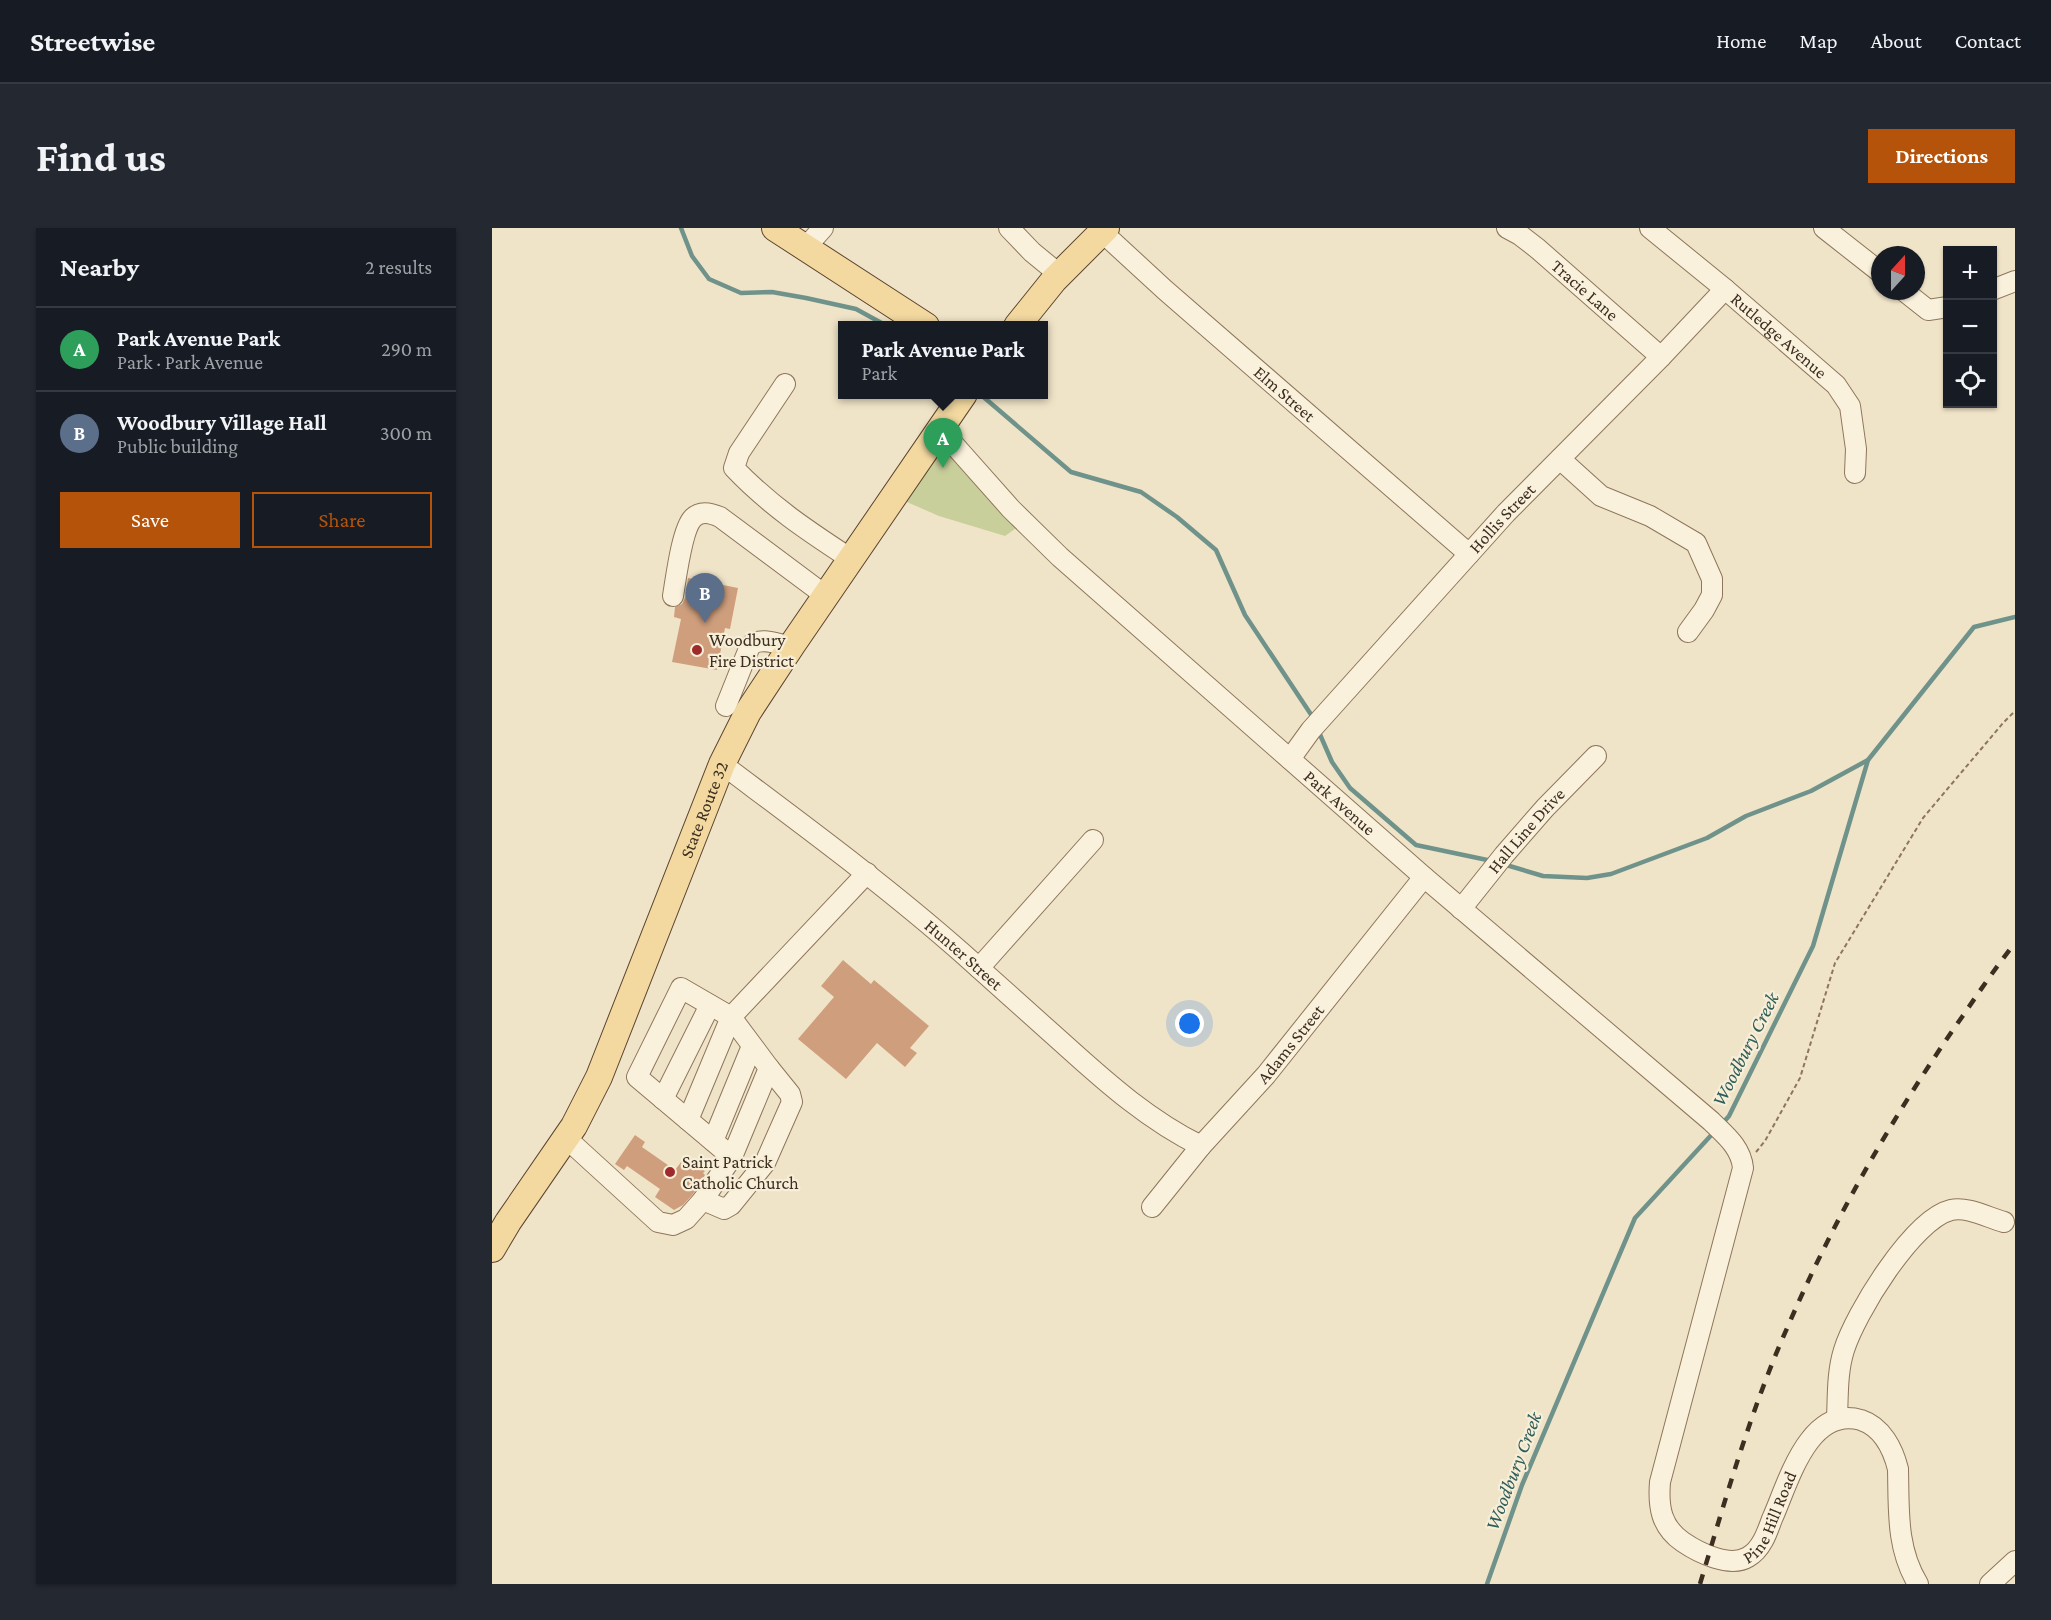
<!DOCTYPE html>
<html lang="en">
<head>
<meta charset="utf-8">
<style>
  :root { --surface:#171b24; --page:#242831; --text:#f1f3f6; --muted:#9ea1a6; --line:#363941; --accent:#b45309 }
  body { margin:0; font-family:"Crimson Pro",serif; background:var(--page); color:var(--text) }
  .controls { position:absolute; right:18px; top:18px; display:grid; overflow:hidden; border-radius:0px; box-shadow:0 2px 4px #0004 }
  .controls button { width:54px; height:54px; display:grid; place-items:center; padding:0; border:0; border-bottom:2px solid var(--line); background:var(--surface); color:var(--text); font:30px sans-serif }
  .compass { position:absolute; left:1379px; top:18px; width:54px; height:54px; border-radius:50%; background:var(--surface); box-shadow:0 2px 4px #0004; rotate:21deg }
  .you { position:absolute; left:698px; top:796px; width:21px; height:21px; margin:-15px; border:4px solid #fff; border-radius:50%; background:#1a73e8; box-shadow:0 0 0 9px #1a73e833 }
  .badge { display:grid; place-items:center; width:39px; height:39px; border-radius:50%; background:var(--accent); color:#fff; font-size:20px; font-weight:700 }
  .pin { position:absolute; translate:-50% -50px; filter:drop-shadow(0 2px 3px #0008) }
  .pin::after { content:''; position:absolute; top:32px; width:21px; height:18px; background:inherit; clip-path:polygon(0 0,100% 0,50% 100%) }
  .popup { position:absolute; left:346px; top:93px; width:210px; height:78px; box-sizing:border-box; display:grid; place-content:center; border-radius:0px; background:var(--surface); filter:drop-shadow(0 2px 4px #0005); font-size:20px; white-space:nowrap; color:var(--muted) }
  .popup b { font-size:22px; color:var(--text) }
  .popup::after { content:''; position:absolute; left:50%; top:100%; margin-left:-12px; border:12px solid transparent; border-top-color:var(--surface) }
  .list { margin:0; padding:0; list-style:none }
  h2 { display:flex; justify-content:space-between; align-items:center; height:78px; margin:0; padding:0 24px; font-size:26px }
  h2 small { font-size:20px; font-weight:400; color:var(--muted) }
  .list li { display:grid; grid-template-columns:39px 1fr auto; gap:18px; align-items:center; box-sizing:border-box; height:84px; padding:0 24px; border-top:2px solid var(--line) }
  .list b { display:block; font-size:22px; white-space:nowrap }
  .list p { margin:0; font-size:20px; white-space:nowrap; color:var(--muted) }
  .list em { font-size:20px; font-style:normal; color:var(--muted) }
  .actions { display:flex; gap:12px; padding:18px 24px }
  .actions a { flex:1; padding:14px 0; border:2px solid var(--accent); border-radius:0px; text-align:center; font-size:21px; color:var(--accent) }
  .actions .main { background:var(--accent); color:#fff }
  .icon { flex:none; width:33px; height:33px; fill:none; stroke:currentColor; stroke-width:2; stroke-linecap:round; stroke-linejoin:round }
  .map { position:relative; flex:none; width:1523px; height:1356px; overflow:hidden; border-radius:0px }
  header { display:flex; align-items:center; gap:36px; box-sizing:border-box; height:84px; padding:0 30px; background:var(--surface); border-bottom:2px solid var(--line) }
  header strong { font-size:28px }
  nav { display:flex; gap:33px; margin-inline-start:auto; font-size:21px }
  .intro { display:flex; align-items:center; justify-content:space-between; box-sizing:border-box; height:144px; padding:0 36px }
  h1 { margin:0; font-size:42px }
  .button { padding:15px 27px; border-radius:0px; background:var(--accent); color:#fff; font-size:21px; font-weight:700 }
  main { display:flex; gap:36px; padding:0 36px }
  aside { flex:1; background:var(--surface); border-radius:0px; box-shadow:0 2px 4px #0004 }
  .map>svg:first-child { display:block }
  .green { fill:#c9cf9b }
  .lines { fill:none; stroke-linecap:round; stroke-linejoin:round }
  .stream { stroke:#6f938a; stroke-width:4.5 }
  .building { fill:#cf9f7d }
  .minor-casing { stroke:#8d765c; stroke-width:22 }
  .major-casing { stroke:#5b4430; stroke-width:28 }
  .path { stroke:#8d765c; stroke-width:2; stroke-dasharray:4.5 3; stroke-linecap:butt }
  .minor { stroke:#faf1dc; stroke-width:20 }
  .major { stroke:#f3d9a0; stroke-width:26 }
  .rail { stroke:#3d2e20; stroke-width:4.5; stroke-dasharray:10 10; stroke-linecap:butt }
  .poi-dot { fill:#9e2a2b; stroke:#f7eed8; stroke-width:2 }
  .labels { text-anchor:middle; stroke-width:4.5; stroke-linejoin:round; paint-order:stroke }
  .street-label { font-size:18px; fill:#3d2e20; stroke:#f7eed8 }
  .poi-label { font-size:18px; fill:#3d2e20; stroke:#f7eed8; text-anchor:start }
  .water-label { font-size:20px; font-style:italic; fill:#2f5d5a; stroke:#f7eed8 }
</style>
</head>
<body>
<header>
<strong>Streetwise</strong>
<nav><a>Home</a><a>Map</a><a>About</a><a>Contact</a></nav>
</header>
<div class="intro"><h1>Find us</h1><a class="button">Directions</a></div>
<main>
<aside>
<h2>Nearby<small>2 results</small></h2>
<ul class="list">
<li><span class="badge" style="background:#2e9e5b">A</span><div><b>Park Avenue Park</b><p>Park · Park Avenue</p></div><em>290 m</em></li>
<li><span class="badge" style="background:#5c6f8a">B</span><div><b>Woodbury Village Hall</b><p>Public building</p></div><em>300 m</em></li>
</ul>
<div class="actions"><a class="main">Save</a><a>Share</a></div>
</aside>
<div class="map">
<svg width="1523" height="1356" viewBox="0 0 1523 1356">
  <rect width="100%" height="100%" fill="#f0e4c8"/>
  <!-- green -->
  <polygon class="green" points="447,210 527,298 513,308 447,288 408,271"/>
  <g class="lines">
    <!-- stream -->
    <g class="stream">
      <polyline points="189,0 200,28 217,51 249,65 280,64 314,70 364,81 395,98"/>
      <polyline points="488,166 579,244 649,264 685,289 724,322 753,387 822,491"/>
      <polyline points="826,502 840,534 858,560 924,617 1000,633"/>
      <polyline points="1011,636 1051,648 1095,650 1119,646 1215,610 1254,588 1319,563 1376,532"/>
      <polyline points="1229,897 1237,888 1321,718 1376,532 1482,399 1523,389"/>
      <polyline points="995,1356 1030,1257 1143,990 1223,903"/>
    </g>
  </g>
  <!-- building -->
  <g class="building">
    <polygon points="196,350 246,360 238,401 233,400 225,442 180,434 189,391 182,389 183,379 190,376 193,370"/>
    <polygon points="351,732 379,756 382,752 437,798 418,820 425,825 413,839 385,815 354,851 306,811 342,769 329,758"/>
    <polygon points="143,907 153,914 150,919 183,942 193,929 213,943 211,945 213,947 202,965 191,977 182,982 163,969 168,961 135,938 132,942 123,936"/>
  </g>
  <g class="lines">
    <defs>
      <g id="minor">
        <polyline points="517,0 540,24 568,47"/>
        <path id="s1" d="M 1015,0 L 1028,7 L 1046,21 L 1169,129"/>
        <path id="s2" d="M 1158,0 L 1233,61 L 1344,157 L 1358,178 L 1364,221 L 1363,245"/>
        <polyline points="1332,0 1388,44"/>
        <path id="s3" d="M 610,4 L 673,62 L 977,326"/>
        <polyline points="313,20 331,0"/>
        <polyline points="1500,62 1523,53"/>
        <polyline points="1412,63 1436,82 1456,79"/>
        <path d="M 293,156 L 247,225 L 242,240 C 277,277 316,303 359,331"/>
        <path id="s4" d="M 448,201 L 519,281 L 568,329 L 932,649 L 1219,893 C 1233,907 1249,919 1251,940 L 1168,1254 C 1166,1279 1169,1299 1191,1314 C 1207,1325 1238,1340 1256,1329 C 1269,1322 1275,1305 1280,1291 C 1296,1256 1316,1177 1369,1192 C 1390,1199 1401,1221 1406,1241 C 1407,1281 1404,1320 1426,1356"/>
        <polyline points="1068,231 1109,268 1158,288 1204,315 1220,351 1220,367 1212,382 1196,404"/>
        <path d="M 181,368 C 184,350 190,301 201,290 C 209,282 219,285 228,289 L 334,368"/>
        <path d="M 234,478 L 258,418 C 268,408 286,416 299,419"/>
        <path id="s5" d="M 798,531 L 819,502 L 1014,285 L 1169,129 L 1233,61"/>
        <path id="s6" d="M 230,536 C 311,597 393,657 469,724 C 504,755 539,787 574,818 C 616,856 658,893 709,918"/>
        <path id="s7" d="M 969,681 L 1012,627 L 1053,580 L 1104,528"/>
        <polyline points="487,740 601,612"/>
        <polyline points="171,871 218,777"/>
        <polyline points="196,892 239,789 375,645"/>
        <polyline points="74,910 166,994 181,997 194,991 211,972 240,929 277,840 239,789 189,760 145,849 240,929"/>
        <polyline points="221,913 260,818"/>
        <polyline points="211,972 232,981 239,977 273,935 300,874 298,866 277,840"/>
        <path id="s8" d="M 660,979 L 709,918 L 774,847 L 932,649"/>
        <path d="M 1345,1191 C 1346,1168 1345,1144 1352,1122 C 1363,1086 1421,991 1459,982 C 1475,978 1497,990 1512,994"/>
        <polyline points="1498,1356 1523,1333"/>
      </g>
      <g id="major">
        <polyline points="283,0 434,98"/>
        <polyline points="525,98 562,52 614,0"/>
        <path id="s9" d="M 0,1021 L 16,994 L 82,898 L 107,849 L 230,536 L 256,484 L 300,417 L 472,166"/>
      </g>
    </defs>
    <!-- minor casing -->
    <use href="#minor" class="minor-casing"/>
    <!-- major casing -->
    <use href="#major" class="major-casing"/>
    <!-- path -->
    <polyline class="path" points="1264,924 1273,913 1308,850 1343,735 1431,590 1511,495 1523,483"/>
    <!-- minor -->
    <use href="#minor" class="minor"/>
    <!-- major -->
    <use href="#major" class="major"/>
    <!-- rail -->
    <path class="rail" d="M 1208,1356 C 1234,1269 1259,1181 1296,1098 C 1343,989 1402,886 1470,789 C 1487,764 1504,739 1523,715"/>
  </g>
  <!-- markers -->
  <g class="poi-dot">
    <circle cx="205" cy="422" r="6"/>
    <circle cx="178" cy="944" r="6"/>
  </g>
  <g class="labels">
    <!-- street labels -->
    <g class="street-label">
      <text dy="6" stroke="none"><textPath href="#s1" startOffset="100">Tracie Lane</textPath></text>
      <text dy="6" stroke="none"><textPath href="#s2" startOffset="168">Rutledge Avenue</textPath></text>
      <text dy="6" stroke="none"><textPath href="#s3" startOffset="244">Elm Street</textPath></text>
      <text dy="6" stroke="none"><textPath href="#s5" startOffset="321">Hollis Street</textPath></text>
      <text dy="6" stroke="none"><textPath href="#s4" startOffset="548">Park Avenue</textPath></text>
      <text dy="6" stroke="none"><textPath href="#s9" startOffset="490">State Route 32</textPath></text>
      <text dy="6" stroke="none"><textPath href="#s7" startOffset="102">Hall Line Drive</textPath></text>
      <text dy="6" stroke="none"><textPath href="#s6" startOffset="308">Hunter Street</textPath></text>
      <text dy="6" stroke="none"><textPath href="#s8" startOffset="214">Adams Street</textPath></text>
      <text dy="6" stroke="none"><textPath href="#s4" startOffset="1604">Pine Hill Road</textPath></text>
    </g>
    <!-- poi labels -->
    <g class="poi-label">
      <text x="217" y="418">Woodbury<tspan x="217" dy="21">Fire District</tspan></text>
      <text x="190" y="940">Saint Patrick<tspan x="190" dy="21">Catholic Church</tspan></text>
    </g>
    <!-- water labels -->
    <g class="water-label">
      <text transform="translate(1253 821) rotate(-63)" y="7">Woodbury Creek</text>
      <text transform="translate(1021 1243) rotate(-69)" y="7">Woodbury Creek</text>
    </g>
  </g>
</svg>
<div class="controls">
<button>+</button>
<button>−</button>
<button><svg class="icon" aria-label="locate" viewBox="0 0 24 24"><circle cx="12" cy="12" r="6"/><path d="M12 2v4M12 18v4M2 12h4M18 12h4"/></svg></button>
</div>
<svg class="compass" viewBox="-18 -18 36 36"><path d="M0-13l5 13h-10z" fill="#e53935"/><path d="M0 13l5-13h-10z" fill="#9ea1a6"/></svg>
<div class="you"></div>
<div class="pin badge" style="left:451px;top:240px;background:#2e9e5b">A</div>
<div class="popup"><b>Park Avenue Park</b>Park</div>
<div class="pin badge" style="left:213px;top:395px;background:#5c6f8a">B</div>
</div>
</main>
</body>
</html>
